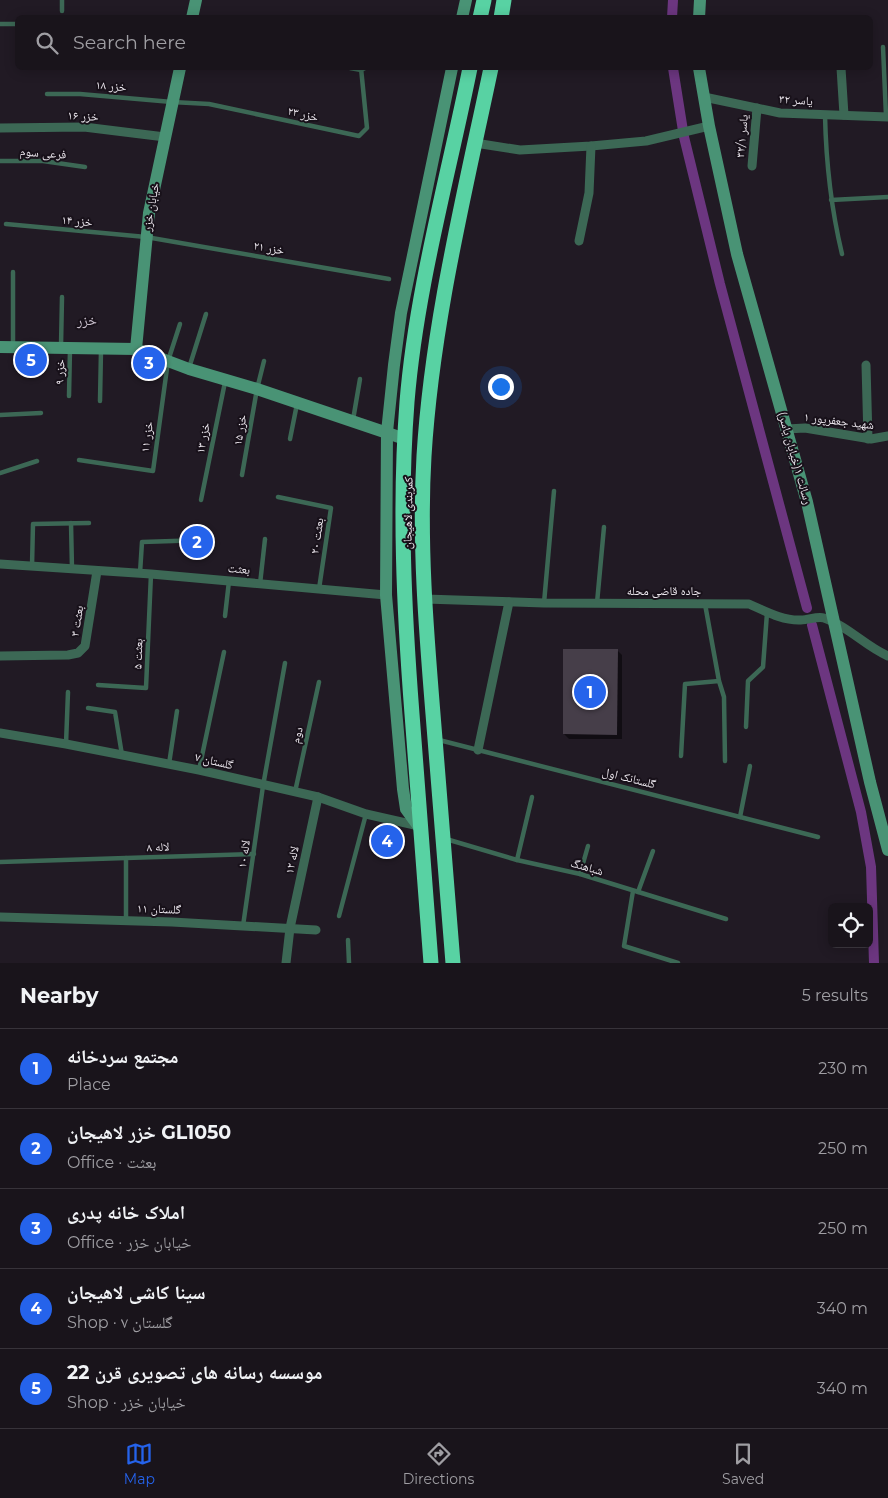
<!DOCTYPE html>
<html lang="en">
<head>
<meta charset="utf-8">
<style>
  :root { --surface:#19141b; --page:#221d24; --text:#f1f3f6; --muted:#9f9ea3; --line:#37333a; --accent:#2563eb }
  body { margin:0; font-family:Montserrat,"Noto Naskh Arabic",sans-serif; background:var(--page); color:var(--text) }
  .controls { position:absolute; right:15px; bottom:15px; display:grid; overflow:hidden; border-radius:8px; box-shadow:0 2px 12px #0003 }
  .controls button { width:45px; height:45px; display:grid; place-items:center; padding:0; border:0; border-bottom:1px solid var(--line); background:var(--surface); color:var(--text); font:25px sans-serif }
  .you { position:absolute; left:500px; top:386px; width:18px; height:18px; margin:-12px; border:4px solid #fff; border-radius:50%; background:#1a73e8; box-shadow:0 0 0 8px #1a73e833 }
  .badge { display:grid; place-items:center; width:32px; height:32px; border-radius:50%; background:var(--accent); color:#fff; font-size:16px; font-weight:700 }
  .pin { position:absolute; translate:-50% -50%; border:2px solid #fff; box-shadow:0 1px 5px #0006 }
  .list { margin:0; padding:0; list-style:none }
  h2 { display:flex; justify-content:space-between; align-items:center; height:65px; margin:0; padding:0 20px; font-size:21px }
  h2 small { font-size:16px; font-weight:400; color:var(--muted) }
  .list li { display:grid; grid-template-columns:32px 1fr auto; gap:15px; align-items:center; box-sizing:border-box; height:80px; padding:0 20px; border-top:1px solid var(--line) }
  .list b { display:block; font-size:19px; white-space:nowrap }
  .list p { margin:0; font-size:16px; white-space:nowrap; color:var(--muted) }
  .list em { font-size:16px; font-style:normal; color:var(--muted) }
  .icon { flex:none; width:28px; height:28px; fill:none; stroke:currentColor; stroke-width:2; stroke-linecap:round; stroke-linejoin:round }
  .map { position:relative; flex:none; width:888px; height:963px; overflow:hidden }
  .search { position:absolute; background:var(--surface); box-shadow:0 2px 12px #0003; left:15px; right:15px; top:15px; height:55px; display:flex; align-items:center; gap:12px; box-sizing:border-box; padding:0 18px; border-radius:8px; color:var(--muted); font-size:19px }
  .sheet { height:465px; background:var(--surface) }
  nav { display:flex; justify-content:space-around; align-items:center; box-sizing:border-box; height:70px; border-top:1px solid var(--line); background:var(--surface); font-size:14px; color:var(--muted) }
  nav a { display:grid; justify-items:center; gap:2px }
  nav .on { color:var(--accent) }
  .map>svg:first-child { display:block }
  .shadow { fill:#0007 }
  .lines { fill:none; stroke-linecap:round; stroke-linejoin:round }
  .canal { stroke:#6c3680; stroke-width:10 }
  .building { fill:#463e49 }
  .lane { stroke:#3c6855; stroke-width:4.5 }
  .street { stroke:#3c6855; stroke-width:9 }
  .secondary { stroke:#499375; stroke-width:12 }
  .highway { stroke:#58d2a3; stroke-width:15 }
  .labels { text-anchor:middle; stroke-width:4; stroke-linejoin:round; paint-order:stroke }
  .street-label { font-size:12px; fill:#ede8ef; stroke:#18111a }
  .neighbourhood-label { font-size:14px; fill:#c6bdca; stroke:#18111a }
</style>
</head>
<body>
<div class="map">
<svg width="888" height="963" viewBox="0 0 888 963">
  <rect width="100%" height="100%" fill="#211a24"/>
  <!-- shadow -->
  <polygon class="shadow" points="617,650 622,655 622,739 569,739 564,734"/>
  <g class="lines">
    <!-- canal -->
    <g class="canal">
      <polyline points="672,18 673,0"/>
      <polyline points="673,68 684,137 720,284 807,608"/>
      <polyline points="812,625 861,812 871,867 874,963"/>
    </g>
  </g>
  <!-- building -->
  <polygon class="building" points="563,649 618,649 617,735 563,734"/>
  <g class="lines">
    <!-- lane -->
    <g class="lane">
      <polyline points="62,0 62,11"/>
      <polyline points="0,24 18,24"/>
      <polyline points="883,47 886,116"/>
      <polyline points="350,68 361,70 365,68"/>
      <polyline points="47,94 80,94 172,102 209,104 359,136 367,128 361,68"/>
      <path d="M 825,115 C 826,162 831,208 842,254"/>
      <polyline points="0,161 43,161 85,167"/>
      <polyline points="831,200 888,197"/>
      <polyline points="6,224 146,237 389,279"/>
      <polyline points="13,346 13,272"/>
      <polyline points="61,346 62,297"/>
      <polyline points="189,368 206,314"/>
      <polyline points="69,396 70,349"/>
      <polyline points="100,401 101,350"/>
      <polyline points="0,415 41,413"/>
      <polyline points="353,420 360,379"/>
      <polyline points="290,439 297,404"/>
      <polyline points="79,460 153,471 168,361 180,324"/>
      <polyline points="0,473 37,461"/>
      <polyline points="242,475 257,389 264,361"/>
      <polyline points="278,497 331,508 319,589"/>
      <polyline points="201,500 225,382"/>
      <polyline points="71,523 72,569"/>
      <polyline points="32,566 33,524 89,523"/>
      <polyline points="140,573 142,542 204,540"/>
      <polyline points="260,584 265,539"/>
      <polyline points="544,603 554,491"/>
      <polyline points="597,603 604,527"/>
      <polyline points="705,604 719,681 724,697 725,761"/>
      <polyline points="225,616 229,581"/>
      <polyline points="98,685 146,688 151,574"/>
      <polyline points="88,708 115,712 122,755"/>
      <polyline points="746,727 748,681 763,667 767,613"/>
      <polyline points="439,740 818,837"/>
      <polyline points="66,744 68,692"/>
      <polyline points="681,756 685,684 719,681"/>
      <polyline points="169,764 177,711"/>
      <polyline points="199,770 224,652"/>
      <polyline points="295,792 319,682"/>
      <polyline points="740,817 750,766"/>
      <polyline points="446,839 517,860 580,874 726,919"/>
      <polyline points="517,860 532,797"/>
      <polyline points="0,862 126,858"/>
      <polyline points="580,874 588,846"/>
      <polyline points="633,891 624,946 678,963"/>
      <polyline points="638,892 653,851"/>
      <polyline points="339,916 366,814"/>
      <polyline points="126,921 126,858 254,854"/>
      <polyline points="243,926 263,786 285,663"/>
      <polyline points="348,940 349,963"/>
    </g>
    <!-- street -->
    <g class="street">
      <polyline points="841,68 844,115"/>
      <polyline points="704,97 780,113 888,117"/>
      <polyline points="0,128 84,127 165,137"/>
      <polyline points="475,143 520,150 591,146 646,141 709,126"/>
      <polyline points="752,166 757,108"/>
      <polyline points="579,241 589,193 591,146"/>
      <polyline points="866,365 868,439"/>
      <polyline points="787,429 805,428 871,439 888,436"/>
      <polyline points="0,564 151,574 386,595"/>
      <path d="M 425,599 L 544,603 L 749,604 C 765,611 783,621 801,620 C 809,620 817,616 824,618 C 848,626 865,646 888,656"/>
      <polyline points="0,656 68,655 78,653 85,646 97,571"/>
      <polyline points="0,733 66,744 199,770 318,797 366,814 419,826"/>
      <polyline points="478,750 509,602"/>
      <polyline points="0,917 172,922 316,930"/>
      <polyline points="286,963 290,928 318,797"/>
    </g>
    <!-- secondary -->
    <g class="secondary">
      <polyline points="192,18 196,0"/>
      <polyline points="462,18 466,0"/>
      <polyline points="699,18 700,0"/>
      <polyline points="699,68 709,126 737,254 807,502 870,782 888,850"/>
      <polyline points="0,347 136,349 189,369 257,389 405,439"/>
      <polyline points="136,349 149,213 180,68"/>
      <polyline points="419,827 406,809 403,789 386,595 387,432 394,365 401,313 452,68"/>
    </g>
    <!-- highway -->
    <g class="highway">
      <polyline points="480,18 484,0"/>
      <polyline points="501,18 504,0"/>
      <path d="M 431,963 C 424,880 418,797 412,714 C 404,610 399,506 407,402 C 416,290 448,177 470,68"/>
      <path d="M 453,963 C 446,880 440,797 433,714 C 426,628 419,542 424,456 C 432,325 464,196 491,68"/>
    </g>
  </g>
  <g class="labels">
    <!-- street labels -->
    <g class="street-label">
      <text transform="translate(111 86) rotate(5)" y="4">خزر ۱۸</text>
      <text transform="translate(796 100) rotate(4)" y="4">یاسر ۳۲</text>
      <text transform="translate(303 114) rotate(13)" y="4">خزر ۲۳</text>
      <text transform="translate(83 116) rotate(3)" y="4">خزر ۱۶</text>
      <text transform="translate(742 136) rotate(-85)" y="4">یاسر ۳۲/۱</text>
      <text transform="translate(43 153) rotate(4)" y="4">فرعی سوم</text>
      <text transform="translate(151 207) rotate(-80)" y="4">خیابان خزر</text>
      <text transform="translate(77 221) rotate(5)" y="4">خزر ۱۴</text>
      <text transform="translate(269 248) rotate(10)" y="4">خزر ۲۱</text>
      <text transform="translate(60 372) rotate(-88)" y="4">خزر ۹</text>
      <text transform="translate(839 421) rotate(7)" y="4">شهید جعفرپور ۱</text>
      <text transform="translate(240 430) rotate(-80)" y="4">خزر ۱۵</text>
      <text transform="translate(147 437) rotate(-82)" y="4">خزر ۱۱</text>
      <text transform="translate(203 438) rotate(-79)" y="4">خزر ۱۳</text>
      <text transform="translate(795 458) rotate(74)" y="4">رسالت ۱(خیابان یاسر)</text>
      <text transform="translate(408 513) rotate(-89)" y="4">کمربندی لاهیجان</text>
      <text transform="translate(317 536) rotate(-82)" y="4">بعثت ۲۰</text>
      <text transform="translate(239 569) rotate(5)" y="4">بعثت</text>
      <text x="664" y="595">جاده قاضی محله</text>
      <text transform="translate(77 621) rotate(-81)" y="4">بعثت ۳</text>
      <text transform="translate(138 654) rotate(-88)" y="4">بعثت ۵</text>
      <text transform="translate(297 735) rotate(-77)" y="4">دوم</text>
      <text transform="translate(214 761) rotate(13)" y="4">گلستان ۷</text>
      <text transform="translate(629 778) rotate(14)" y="4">گلستانک اول</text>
      <text transform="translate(158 847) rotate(-2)" y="4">لاله ۸</text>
      <text transform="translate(244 854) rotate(-82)" y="4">لاله ۱۰</text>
      <text transform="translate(292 860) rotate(-78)" y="4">لاله ۱۲</text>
      <text transform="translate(587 867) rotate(16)" y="4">شباهنگ</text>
      <text transform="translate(159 909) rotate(2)" y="4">گلستان ۱۱</text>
    </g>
    <!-- neighbourhood labels -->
    <g class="neighbourhood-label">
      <text x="87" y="325">خزر</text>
    </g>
  </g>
</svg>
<div class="controls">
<button><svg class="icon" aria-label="locate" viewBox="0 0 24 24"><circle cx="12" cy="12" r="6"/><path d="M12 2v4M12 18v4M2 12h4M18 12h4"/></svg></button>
</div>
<div class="you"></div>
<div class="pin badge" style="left:590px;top:692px">1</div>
<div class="pin badge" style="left:197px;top:542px">2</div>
<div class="pin badge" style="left:149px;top:363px">3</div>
<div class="pin badge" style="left:387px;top:841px">4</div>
<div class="pin badge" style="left:31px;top:360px">5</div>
<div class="search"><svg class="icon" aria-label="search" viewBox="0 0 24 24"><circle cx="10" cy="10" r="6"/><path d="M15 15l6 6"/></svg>Search here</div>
</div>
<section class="sheet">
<h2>Nearby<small>5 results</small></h2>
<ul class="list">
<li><span class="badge">1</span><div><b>مجتمع سردخانه</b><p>Place</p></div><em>230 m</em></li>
<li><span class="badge">2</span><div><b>خزر لاهیجان GL1050</b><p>Office · بعثت</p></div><em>250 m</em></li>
<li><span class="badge">3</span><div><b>املاک خانه پدری</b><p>Office · خیابان خزر</p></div><em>250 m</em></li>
<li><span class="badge">4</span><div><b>سینا کاشی لاهیجان</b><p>Shop · گلستان ۷</p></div><em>340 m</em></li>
<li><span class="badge">5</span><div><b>موسسه رسانه های تصویری قرن 22</b><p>Shop · خیابان خزر</p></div><em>340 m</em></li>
</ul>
</section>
<nav>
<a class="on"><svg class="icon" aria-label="map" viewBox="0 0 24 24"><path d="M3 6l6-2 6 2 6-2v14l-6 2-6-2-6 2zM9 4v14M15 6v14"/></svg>Map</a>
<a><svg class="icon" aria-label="directions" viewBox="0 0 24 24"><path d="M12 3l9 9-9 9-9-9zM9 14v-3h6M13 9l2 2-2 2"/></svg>Directions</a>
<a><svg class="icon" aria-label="saved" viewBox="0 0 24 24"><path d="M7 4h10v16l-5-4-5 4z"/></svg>Saved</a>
</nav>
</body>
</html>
